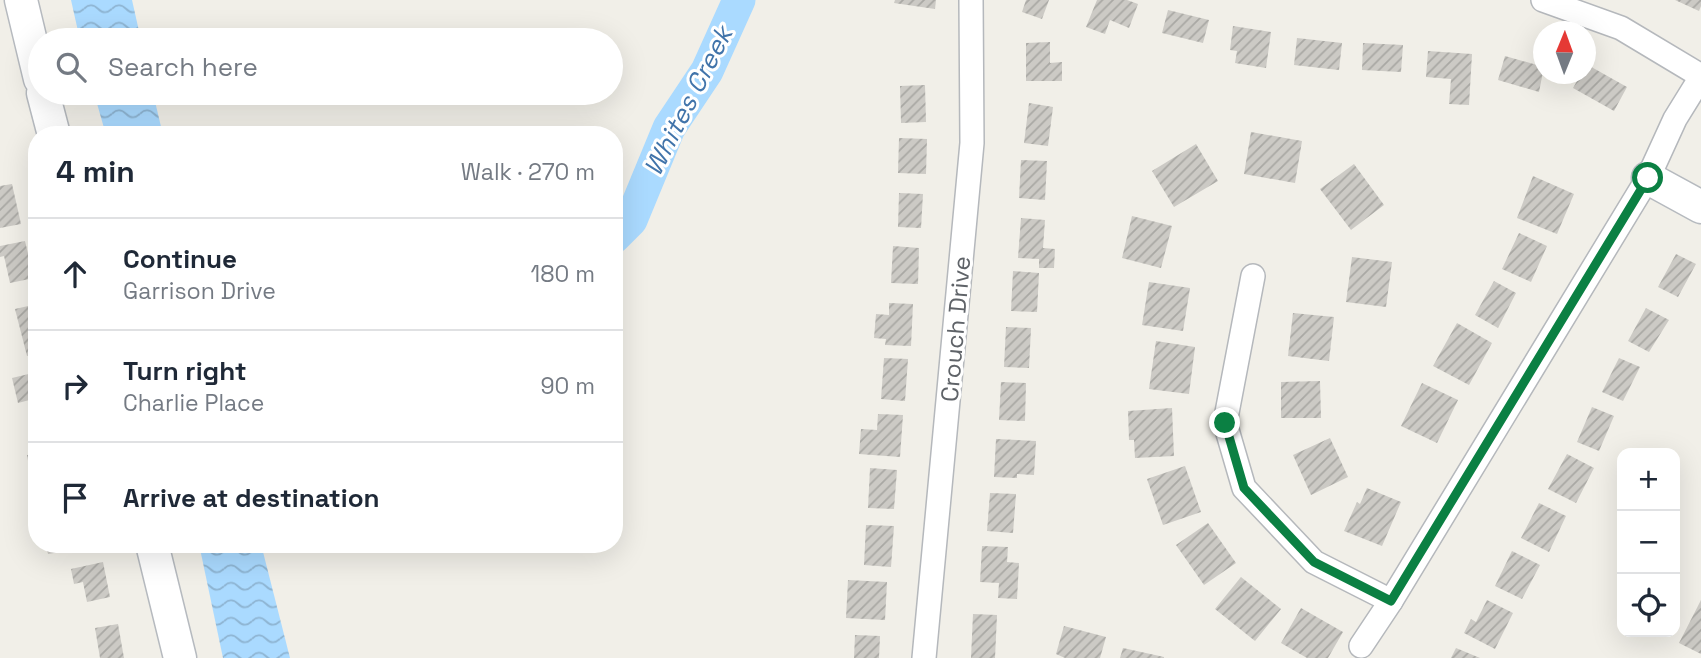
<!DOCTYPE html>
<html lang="en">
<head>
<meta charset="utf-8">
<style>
  :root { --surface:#fff; --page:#f2f2f3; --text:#1f2937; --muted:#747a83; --line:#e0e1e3 }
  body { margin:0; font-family:"Space Grotesk",sans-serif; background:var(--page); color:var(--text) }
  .controls { position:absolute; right:21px; bottom:21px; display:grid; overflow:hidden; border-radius:14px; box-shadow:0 7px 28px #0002 }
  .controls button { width:63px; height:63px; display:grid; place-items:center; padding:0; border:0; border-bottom:2px solid var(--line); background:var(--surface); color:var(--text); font:35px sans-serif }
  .compass { position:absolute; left:1533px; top:21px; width:63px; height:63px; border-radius:50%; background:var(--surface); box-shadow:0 7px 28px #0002; rotate:1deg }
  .stop { position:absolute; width:21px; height:21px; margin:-16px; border:5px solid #0b8043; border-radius:50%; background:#fff }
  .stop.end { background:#0b8043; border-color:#fff; box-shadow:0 2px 7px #0008 }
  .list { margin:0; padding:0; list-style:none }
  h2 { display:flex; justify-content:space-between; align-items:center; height:91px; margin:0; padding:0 28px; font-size:30px }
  h2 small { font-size:23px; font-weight:400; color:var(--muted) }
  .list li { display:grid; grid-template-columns:46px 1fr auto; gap:21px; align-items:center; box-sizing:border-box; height:112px; padding:0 28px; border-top:2px solid var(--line) }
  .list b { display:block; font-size:26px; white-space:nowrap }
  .list p { margin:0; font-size:23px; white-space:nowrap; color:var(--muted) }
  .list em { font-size:23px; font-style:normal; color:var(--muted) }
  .icon { flex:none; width:38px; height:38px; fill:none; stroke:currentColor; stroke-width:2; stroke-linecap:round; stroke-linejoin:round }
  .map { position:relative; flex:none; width:1701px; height:658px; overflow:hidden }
  .search { position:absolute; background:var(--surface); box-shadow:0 7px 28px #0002; left:28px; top:28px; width:595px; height:77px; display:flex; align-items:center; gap:18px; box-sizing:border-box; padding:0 24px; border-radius:38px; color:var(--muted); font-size:26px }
  .panel { position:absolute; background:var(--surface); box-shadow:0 7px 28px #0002; left:28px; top:126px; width:595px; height:427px; border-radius:28px }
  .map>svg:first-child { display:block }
  .water { fill:url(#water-waves) }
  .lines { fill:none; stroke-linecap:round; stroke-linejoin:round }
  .river { stroke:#aadaff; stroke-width:33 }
  .building { fill:url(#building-hatch) }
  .street-casing { stroke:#b5b8bc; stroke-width:26 }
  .secondary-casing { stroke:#b6babf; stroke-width:35 }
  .street { stroke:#fff; stroke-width:23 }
  .secondary { stroke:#fff; stroke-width:32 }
  .route { stroke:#0b8043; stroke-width:9 }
  .labels { text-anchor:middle; stroke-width:6; stroke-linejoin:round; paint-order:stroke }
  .street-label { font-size:24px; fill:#5f6368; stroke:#fff }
  .water-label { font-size:26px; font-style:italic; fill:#4174aa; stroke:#fff }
</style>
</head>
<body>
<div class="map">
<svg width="1701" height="658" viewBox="0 0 1701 658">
  <defs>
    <pattern id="water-waves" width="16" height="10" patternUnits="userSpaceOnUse" patternTransform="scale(1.75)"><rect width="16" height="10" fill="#aadaff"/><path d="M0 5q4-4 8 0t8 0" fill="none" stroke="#8eb4d2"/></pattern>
    <pattern id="building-hatch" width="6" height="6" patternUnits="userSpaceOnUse" patternTransform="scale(1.75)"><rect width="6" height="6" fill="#cccac5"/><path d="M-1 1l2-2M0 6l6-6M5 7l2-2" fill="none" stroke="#a9a8a4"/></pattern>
  </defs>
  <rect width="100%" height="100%" fill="#f1efe8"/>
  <!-- water -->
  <g class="water">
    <polygon points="71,0 132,0 141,40 80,40"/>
    <polygon points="94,93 153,93 163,135 106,135"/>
    <polygon points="199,544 261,544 290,658 223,658"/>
  </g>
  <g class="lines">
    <!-- river -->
    <polyline class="river" points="614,237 631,220 669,128 707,71 739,0"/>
  </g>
  <!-- building -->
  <g class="building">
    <polygon points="895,0 936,0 935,9 894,3"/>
    <polygon points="1026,0 1049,0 1042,19 1022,12"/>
    <polygon points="1097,0 1127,0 1138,4 1129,28 1110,20 1105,34 1086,27"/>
    <polygon points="1675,0 1701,0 1701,6 1699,11"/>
    <polygon points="1168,10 1209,20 1203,43 1162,33"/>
    <polygon points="1233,26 1271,32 1266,68 1235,63 1237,51 1230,50"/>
    <polygon points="1297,38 1342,43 1339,70 1294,65"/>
    <polygon points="1050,42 1050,63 1062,62 1062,81 1026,81 1026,43"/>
    <polygon points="1363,43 1403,45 1401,72 1362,70"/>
    <polygon points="1428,51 1472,54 1469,105 1449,104 1451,79 1426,77"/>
    <polygon points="1505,56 1544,67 1539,92 1498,80"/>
    <polygon points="1586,64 1627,87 1614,111 1573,88 1581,74 1586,74"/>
    <polygon points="925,85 926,122 901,123 900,86"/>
    <polygon points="1029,103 1053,107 1048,146 1024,143"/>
    <polygon points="1251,132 1302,141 1295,183 1244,174"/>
    <polygon points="899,138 927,139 926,174 898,173"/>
    <polygon points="1196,144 1218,181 1174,207 1152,171"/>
    <polygon points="1021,160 1047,161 1045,200 1019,198"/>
    <polygon points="1354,164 1384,205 1351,230 1320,189"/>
    <polygon points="1533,176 1574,194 1557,234 1517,218"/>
    <polygon points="12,184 21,224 0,228 0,186"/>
    <polygon points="899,193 923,194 921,228 898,227"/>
    <polygon points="1132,216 1172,226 1161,268 1122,258"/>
    <polygon points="1021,218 1045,220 1043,248 1055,249 1054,268 1039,268 1039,259 1018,258"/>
    <polygon points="1519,233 1547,246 1531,282 1502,269"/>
    <polygon points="25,241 34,278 10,283 4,256 0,257 0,246"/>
    <polygon points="893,246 919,248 918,284 891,283"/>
    <polygon points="1676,254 1696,264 1678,297 1658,287"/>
    <polygon points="1352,257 1392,262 1386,307 1346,302"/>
    <polygon points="1013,271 1039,273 1037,312 1011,311"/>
    <polygon points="1494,281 1516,293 1498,328 1475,315"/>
    <polygon points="1149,282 1190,288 1183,331 1142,325"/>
    <polygon points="889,303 913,304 911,346 885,345 886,339 874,338 876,314 889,315"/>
    <polygon points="37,304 37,354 27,356 15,309"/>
    <polygon points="1646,308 1669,320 1649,352 1628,341"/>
    <polygon points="1293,313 1334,317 1329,361 1288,356"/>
    <polygon points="1457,323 1492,343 1469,385 1433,366"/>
    <polygon points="1006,327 1031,328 1029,368 1004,367"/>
    <polygon points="1156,341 1195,347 1189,394 1149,389"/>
    <polygon points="884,358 908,359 905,401 881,399"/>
    <polygon points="1619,358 1640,367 1623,401 1602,392"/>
    <polygon points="37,372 37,398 18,403 12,378"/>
    <polygon points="1320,381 1321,418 1281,418 1281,382"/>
    <polygon points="1001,382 1026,383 1025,421 999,420"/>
    <polygon points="1422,383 1458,400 1437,443 1401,426"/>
    <polygon points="1592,407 1614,416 1599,451 1577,442"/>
    <polygon points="1172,408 1174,456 1135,458 1134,440 1129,440 1128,411"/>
    <polygon points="878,414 903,415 900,457 859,454 861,429 877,430"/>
    <polygon points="1330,438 1348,477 1311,495 1293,455"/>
    <polygon points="996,439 1036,441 1034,475 1017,474 1017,478 994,477"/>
    <polygon points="37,454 37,471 30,472 27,455"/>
    <polygon points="1567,454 1594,468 1576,503 1548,489"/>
    <polygon points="1185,466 1201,512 1163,525 1147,479"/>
    <polygon points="870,468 897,470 894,509 868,508"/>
    <polygon points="1367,488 1401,502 1382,546 1344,531 1357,502 1360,504"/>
    <polygon points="990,493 1016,494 1013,533 987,531"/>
    <polygon points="1539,503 1566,516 1549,552 1521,538"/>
    <polygon points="1208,523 1236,563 1204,585 1176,545"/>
    <polygon points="866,525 894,526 891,567 864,565"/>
    <polygon points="46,544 95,544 96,546 48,554"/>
    <polygon points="982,546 1008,547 1007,562 1019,563 1017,599 998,598 999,583 980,582"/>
    <polygon points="1512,551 1540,565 1522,599 1495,586"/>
    <polygon points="103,562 110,597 87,602 83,582 74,584 71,569"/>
    <polygon points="1241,577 1281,609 1255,641 1215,609"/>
    <polygon points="848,580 887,582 885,620 846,618"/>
    <polygon points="1487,600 1513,613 1495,649 1464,633 1471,619 1476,622"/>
    <polygon points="1701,600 1701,654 1679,643"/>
    <polygon points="1301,608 1343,632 1328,658 1307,658 1281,643"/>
    <polygon points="973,614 997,615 995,658 971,658"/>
    <polygon points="118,624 124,658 100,658 95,628"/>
    <polygon points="1064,626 1106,637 1100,658 1065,658 1056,654"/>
    <polygon points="855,635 880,636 879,658 854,658"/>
    <polygon points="1123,648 1164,657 1164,658 1120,658"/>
    <polygon points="1456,648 1480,658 1451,658"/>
  </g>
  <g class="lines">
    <defs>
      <g id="street">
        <polyline points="1543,0 1621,28 1701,76"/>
        <polyline points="1253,276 1225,423 1244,488 1314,562 1391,601"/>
        <polyline points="1361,646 1391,601 1648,178 1675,119 1701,77"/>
        <polyline points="924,658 972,143 971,0"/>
      </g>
      <g id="secondary">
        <polyline points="21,0 40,79"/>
        <polyline points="43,93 54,135"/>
        <polyline points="1648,178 1701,207"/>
        <polyline points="152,544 180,658"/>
      </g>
    </defs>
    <!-- street casing -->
    <use href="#street" class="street-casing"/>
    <!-- secondary casing -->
    <use href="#secondary" class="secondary-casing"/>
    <!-- street -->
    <use href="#street" class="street"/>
    <!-- secondary -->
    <use href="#secondary" class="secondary"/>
  </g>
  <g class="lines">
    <!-- route -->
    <polyline class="route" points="1225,423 1244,488 1314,562 1391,601 1648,178"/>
  </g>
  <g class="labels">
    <!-- street labels -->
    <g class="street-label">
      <text transform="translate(956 329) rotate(-85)" y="8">Crouch Drive</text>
    </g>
    <!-- water labels -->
    <g class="water-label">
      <text transform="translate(688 101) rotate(-63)" y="9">Whites Creek</text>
    </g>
  </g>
</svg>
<div class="controls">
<button>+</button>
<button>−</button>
<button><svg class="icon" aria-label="locate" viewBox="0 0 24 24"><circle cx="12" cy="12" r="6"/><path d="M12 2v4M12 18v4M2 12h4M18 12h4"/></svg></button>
</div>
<svg class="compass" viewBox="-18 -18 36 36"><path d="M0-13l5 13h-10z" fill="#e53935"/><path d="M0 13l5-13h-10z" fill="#747a83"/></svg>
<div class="stop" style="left:1648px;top:178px"></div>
<div class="stop end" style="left:1225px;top:423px"></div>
<div class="search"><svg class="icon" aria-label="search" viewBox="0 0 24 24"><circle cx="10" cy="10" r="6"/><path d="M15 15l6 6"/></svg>Search here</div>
<section class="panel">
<h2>4 min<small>Walk · 270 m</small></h2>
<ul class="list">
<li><svg class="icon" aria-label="ahead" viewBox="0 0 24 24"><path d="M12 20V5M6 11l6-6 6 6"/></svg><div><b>Continue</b><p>Garrison Drive</p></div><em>180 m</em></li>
<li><svg class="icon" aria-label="right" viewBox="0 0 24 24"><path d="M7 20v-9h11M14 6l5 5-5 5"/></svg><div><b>Turn right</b><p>Charlie Place</p></div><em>90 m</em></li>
<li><svg class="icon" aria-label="arrive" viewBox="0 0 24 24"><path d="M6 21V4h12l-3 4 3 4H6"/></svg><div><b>Arrive at destination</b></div></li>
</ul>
</section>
</div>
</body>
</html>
